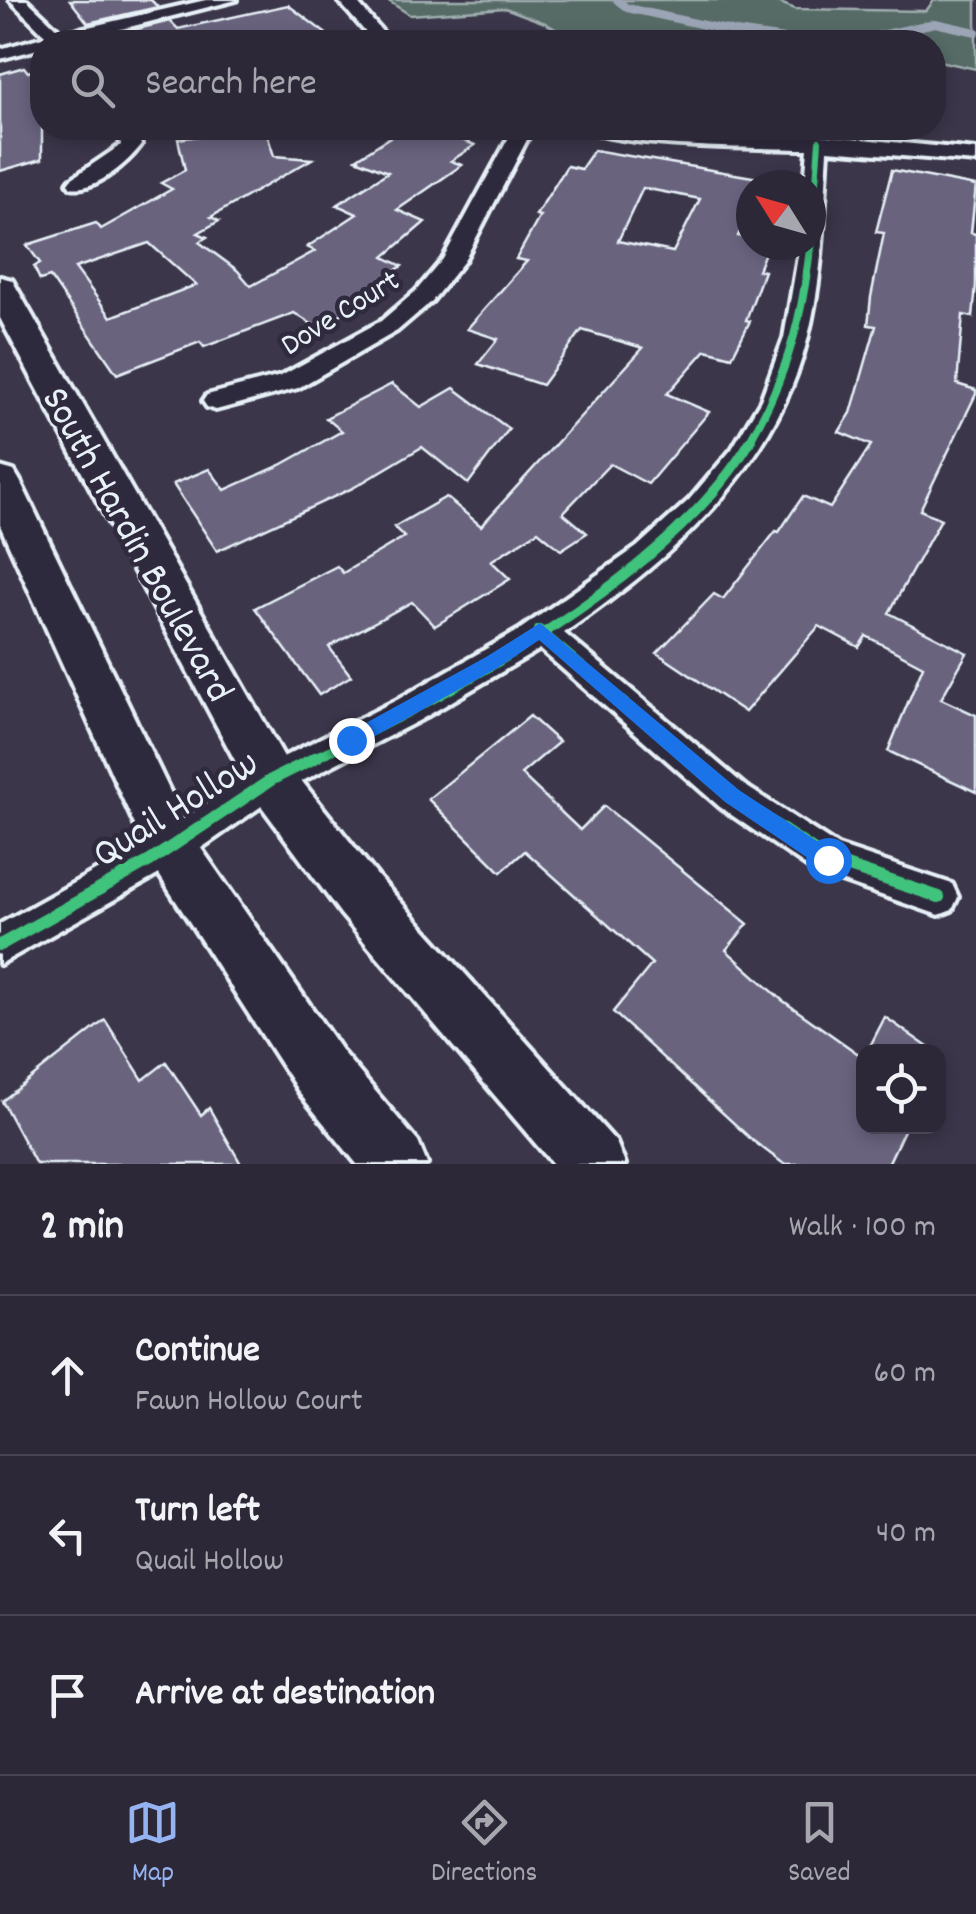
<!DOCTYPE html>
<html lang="en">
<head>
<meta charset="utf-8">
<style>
  :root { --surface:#2c2838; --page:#383443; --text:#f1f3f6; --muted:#a6a6ae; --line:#484453; --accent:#95b2f1 }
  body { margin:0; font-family:Dekko,sans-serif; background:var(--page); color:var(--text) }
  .controls { position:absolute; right:30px; bottom:30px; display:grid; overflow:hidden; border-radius:20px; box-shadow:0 5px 15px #0003 }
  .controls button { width:90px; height:90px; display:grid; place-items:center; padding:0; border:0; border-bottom:2px solid var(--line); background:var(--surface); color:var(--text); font:50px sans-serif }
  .compass { position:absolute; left:736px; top:170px; width:90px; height:90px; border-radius:50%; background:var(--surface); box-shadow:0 5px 15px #0003; rotate:307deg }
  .stop { position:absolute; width:30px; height:30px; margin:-22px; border:8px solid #1a73e8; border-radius:50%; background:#fff }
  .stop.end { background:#1a73e8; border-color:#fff; box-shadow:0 2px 10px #0008 }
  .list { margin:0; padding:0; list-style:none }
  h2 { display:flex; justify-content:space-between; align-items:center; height:130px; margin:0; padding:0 40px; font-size:42px }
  h2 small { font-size:32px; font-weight:400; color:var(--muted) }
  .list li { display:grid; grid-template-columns:65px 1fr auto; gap:30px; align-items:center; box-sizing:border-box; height:160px; padding:0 40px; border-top:2px solid var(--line) }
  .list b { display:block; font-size:38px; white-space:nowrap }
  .list p { margin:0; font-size:32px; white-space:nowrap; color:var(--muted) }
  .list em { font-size:32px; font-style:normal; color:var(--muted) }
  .icon { flex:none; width:55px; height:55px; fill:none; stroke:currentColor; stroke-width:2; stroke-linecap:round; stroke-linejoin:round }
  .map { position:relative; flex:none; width:976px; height:1164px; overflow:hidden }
  .search { position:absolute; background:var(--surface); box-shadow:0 5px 15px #0003; left:30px; right:30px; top:30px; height:110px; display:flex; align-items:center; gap:25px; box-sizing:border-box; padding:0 35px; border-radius:40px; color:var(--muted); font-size:38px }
  .sheet { height:610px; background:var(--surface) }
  nav { display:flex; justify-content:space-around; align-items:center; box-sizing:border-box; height:140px; border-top:2px solid var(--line); background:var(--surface); font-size:28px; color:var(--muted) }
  nav a { display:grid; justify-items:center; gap:5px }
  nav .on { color:var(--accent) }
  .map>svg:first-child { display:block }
  .green { fill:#576b66; stroke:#a0aeaf; stroke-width:2.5 }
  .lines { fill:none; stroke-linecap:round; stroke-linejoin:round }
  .stream { stroke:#9ca5b6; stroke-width:8 }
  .building { fill:#69647e; stroke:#e8f1f8; stroke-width:2.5; fill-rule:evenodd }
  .minor-casing { stroke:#e8f1f8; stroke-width:8 }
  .secondary-casing { stroke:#e8f1f8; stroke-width:8 }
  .minor { fill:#2f2a3d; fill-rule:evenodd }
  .secondary { fill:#2f2a3d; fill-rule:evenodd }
  .cycleway-far3-casing { stroke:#2f2a3d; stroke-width:10 }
  .cycleway-far2-casing { stroke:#2f2a3d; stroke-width:12 }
  .cycleway-far1-casing { stroke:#2f2a3d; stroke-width:16 }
  .cycleway-casing { stroke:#2f2a3d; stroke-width:19 }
  .cycleway-far3 { stroke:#40c37c; stroke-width:6 }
  .cycleway-far2 { stroke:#40c37c; stroke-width:8 }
  .cycleway-far1 { stroke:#40c37c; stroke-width:10 }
  .cycleway { stroke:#40c37c; stroke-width:12 }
  .route { fill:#1a73e8 }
  .labels { text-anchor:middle; stroke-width:9; stroke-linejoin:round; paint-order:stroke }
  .far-street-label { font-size:32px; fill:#e8f1f8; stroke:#2f2a3d }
  .street-label { font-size:40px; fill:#e8f1f8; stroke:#2f2a3d }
</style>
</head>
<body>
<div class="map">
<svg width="976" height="1164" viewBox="0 0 976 1164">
  <rect width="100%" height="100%" fill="#3b364a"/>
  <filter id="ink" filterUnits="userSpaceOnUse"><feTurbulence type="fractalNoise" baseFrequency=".01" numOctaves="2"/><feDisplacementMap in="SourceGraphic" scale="20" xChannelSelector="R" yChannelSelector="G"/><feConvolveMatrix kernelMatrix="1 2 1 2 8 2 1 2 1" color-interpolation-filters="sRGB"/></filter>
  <g filter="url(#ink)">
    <!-- green -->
    <polygon class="green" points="387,0 773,0 795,9 926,11 934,0 976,0 976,69 934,60 934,42 578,42 545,23 505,8 410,15"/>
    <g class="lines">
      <!-- stream -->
      <g class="stream">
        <polyline points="617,0 627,8 736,32 806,42"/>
        <polyline points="820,42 876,36 935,23 976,32"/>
      </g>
    </g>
    <!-- building -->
    <g class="building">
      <polygon points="70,0 151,0 158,7 88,23"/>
      <polygon points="288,5 337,42 104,42 101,38 170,21 178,29"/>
      <polygon points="24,67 28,72 42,68 42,159 0,171 0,74"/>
      <path d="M 205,128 L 265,128 L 274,156 L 312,159 L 211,217 L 219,221 L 198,233 L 207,237 L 199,242 L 237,270 L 251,286 L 315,251 L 307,247 L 357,214 L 337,205 L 388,172 L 356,159 L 390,137 L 411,128 L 432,128 L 475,145 L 451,161 L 462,165 L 397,210 L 425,222 L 384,257 L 402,266 L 366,291 L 373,295 L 318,328 L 294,313 L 204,347 L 200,342 L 117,374 L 50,277 L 40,280 L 34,267 L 40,263 L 27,245 L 96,223 L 101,229 L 172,189 L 161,183 L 185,170 L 178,139 L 207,135 ZM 149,243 L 196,285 L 111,317 L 75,268 Z"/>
      <path d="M 594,150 L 764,179 L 761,185 L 751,185 L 751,207 L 738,236 L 751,238 L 751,245 L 768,245 L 758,270 L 764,271 L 746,320 L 750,321 L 732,357 L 706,350 L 667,394 L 709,412 L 648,484 L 610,464 L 563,513 L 587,533 L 561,550 L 538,531 L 491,561 L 510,579 L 435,626 L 412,602 L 329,647 L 351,676 L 319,695 L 255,608 L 337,566 L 343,573 L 404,537 L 394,527 L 446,497 L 481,526 L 643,348 L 582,330 L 542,385 L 478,364 L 498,339 L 467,329 L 527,261 L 516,259 L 540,216 L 536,215 L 567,166 L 581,169 ZM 643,188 L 700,199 L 673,252 L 618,241 Z"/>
      <polygon points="892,170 976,186 971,233 976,234 976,285 973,317 963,315 957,384 976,390 976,394 920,510 941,519 889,613 967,653 941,699 976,715 976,792 888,751 923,666 866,636 859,647 819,626 745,712 657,653 714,594 723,599 776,531 779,532 803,496 830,508 871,445 839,432 851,413 876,326 868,325 871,297 884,233 876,232"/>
      <polygon points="392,384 421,407 454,388 509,429 468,484 422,447 353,488 217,551 173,484 209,469 225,490 281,465 342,431 326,418"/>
      <polygon points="530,716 559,742 521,774 580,830 604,806 748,924 726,950 782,1000 864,1058 864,1126 906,1126 888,1164 784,1164 752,1140 613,1012 652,964 525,851 501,872 428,799"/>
      <polygon points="885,1017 935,1052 867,1052"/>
      <polygon points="105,1020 143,1080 166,1062 201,1115 209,1108 241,1164 36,1164 2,1101"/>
    </g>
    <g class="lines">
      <defs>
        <g id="minor">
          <polygon points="10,0 27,0 62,33 206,0 236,0 70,42 42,42 42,48 0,59 0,49 46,36"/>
          <polygon points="338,0 355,0 391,42 374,42"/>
          <path d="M 118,128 L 136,128 L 141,145 C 128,163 94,192 71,187 L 68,183 L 71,179 L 121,145 Z"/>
          <polygon points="514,128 533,128 464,261 432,301 397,331 298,388 216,410 207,407 203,401 207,395 281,376 381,321 416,291 443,259"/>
          <path d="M 585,128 L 819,135 L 976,150 L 976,162 L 828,150 C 824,213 823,278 807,340 C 774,470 670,560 564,633 L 744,785 L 838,846 L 952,884 L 958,897 L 952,910 L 939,915 L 815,872 L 720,807 L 540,649 L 420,720 L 283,791 L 184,860 L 0,964 L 0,924 L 158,836 L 259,769 L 397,700 L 519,630 L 637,547 L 689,500 L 732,449 L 761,400 L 784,338 L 800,245 L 811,245 L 811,185 L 805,185 L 808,149 C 769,148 609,148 585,128 Z"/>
        </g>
        <g id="secondary">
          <polygon points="0,277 12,280 16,287 288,764 379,878 616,1142 625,1164 553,1164 341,914 254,796 0,318"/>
          <polygon points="0,467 14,471 20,481 189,831 343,1053 418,1142 427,1164 357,1164 301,1095 153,865 0,525"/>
        </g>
      </defs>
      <!-- minor casing -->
      <use href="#minor" class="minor-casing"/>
      <!-- secondary casing -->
      <use href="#secondary" class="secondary-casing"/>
      <!-- minor -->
      <use href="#minor" class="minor"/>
      <!-- secondary -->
      <use href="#secondary" class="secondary"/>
      <defs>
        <polyline id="cycleway-far3" points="815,195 819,141"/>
        <path id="cycleway-far2" d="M 749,442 C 797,360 809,285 815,192"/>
        <g id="cycleway-far1">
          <polyline points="539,630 689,759"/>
          <path d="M 312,759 C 452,694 671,576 751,440"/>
        </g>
        <g id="cycleway">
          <polyline points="686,757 732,796 828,860 939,897"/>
          <polyline points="0,945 150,861 271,780 317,757"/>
        </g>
      </defs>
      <!-- cycleway-far3 casing -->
      <use href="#cycleway-far3" class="cycleway-far3-casing"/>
      <!-- cycleway-far2 casing -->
      <use href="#cycleway-far2" class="cycleway-far2-casing"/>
      <!-- cycleway-far1 casing -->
      <use href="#cycleway-far1" class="cycleway-far1-casing"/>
      <!-- cycleway casing -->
      <use href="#cycleway" class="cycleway-casing"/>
      <!-- cycleway-far3 -->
      <use href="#cycleway-far3" class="cycleway-far3"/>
      <!-- cycleway-far2 -->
      <use href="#cycleway-far2" class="cycleway-far2"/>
      <!-- cycleway-far1 -->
      <use href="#cycleway-far1" class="cycleway-far1"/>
      <!-- cycleway -->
      <use href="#cycleway" class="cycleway"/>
    </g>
  </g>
  <!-- route -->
  <polygon class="route" points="540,623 739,790 835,853 835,867 821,867 725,802 539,640 499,667 357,746 344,746 344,735 486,657"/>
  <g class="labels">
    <!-- far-street labels -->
    <g class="far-street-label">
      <text transform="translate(339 311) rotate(-32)" y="11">Dove Court</text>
    </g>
    <!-- street labels -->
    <g class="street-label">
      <text transform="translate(140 543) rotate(61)" y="14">South Hardin Boulevard</text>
      <text transform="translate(174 806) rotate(-32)" y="14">Quail Hollow</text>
    </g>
  </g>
</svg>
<div class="controls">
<button><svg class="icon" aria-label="locate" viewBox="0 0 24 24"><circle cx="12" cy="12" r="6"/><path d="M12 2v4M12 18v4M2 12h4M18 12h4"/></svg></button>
</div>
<svg class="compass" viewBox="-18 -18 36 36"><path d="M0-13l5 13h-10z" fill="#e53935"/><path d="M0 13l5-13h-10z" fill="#a6a6ae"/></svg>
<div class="stop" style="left:828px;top:860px"></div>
<div class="stop end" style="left:351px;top:740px"></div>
<div class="search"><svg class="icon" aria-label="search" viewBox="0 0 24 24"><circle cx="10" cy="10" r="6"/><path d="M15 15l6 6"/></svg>Search here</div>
</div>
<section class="sheet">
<h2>2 min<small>Walk · 100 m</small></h2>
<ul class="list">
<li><svg class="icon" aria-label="ahead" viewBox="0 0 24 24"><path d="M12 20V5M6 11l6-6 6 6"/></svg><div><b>Continue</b><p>Fawn Hollow Court</p></div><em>60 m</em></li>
<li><svg class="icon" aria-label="left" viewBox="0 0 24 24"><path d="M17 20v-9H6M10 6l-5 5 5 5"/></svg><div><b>Turn left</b><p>Quail Hollow</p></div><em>40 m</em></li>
<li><svg class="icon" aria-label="arrive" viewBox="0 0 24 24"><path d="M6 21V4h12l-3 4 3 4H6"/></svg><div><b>Arrive at destination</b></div></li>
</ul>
</section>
<nav>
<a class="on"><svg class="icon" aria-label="map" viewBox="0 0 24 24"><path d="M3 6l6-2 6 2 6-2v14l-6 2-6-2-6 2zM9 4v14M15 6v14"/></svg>Map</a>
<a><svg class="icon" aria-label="directions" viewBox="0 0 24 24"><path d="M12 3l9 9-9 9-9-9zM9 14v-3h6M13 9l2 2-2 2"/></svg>Directions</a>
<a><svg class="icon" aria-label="saved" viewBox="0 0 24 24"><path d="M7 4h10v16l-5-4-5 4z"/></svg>Saved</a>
</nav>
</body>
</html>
